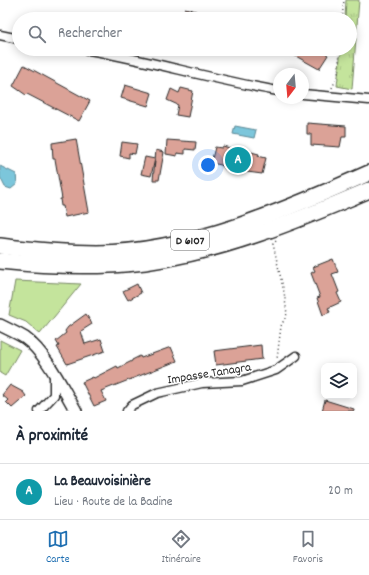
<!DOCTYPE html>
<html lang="fr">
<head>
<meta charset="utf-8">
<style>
  :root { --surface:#fff; --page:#f6f6f7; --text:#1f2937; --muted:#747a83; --line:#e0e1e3; --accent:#1f6fb2 }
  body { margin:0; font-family:Dekko,sans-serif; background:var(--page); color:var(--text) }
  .controls { position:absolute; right:12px; bottom:12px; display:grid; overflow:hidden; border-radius:8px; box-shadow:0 2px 10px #0003 }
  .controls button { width:36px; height:36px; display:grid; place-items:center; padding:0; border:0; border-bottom:1px solid var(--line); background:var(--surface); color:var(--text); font:20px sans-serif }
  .compass { position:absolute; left:273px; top:68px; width:36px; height:36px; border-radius:50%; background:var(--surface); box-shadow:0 2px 10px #0003; rotate:196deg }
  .you { position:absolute; left:208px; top:165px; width:14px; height:14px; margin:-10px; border:3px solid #fff; border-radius:50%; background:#1a73e8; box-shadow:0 0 0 6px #1a73e833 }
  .badge { display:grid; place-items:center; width:26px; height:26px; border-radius:50%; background:var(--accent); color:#fff; font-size:13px; font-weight:700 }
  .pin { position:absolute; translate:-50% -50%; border:2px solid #fff; box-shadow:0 1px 4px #0006 }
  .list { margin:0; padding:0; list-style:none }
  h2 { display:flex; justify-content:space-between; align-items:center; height:52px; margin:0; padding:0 16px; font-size:17px }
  h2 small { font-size:13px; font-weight:400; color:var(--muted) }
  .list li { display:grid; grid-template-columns:26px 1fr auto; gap:12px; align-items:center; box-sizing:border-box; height:56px; padding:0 16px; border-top:1px solid var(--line) }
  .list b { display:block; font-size:15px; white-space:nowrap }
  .list p { margin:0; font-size:13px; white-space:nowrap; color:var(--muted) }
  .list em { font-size:13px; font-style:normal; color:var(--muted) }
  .icon { flex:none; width:22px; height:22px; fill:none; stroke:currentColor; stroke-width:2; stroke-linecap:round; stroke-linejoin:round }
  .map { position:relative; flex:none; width:369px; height:411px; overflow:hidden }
  .search { position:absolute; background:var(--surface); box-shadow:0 2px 10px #0003; left:12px; right:12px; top:12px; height:44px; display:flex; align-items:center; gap:10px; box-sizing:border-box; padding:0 14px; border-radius:22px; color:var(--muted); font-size:15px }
  .sheet { height:108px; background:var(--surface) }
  nav { display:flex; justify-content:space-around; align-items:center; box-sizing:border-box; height:56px; border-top:1px solid var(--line); background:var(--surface); font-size:11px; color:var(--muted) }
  nav a { display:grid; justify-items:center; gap:2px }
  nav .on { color:var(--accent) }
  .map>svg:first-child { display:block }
  .grass { fill:url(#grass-tufts); stroke:#788864 }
  .garden { fill:#c4e49c; stroke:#788864 }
  .water { fill:#7bc6db; stroke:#5b8895 }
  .building { fill:#dba297; stroke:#2b2b2b }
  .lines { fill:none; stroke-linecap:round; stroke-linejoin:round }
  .street-casing { stroke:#2b2b2b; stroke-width:11 }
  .secondary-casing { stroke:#2b2b2b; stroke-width:14 }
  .highway-casing { stroke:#2b2b2b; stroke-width:18 }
  .path { stroke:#2b2b2b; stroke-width:1.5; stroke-dasharray:1 3; stroke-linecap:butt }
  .street { stroke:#fff; stroke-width:8 }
  .secondary { stroke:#fff; stroke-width:11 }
  .highway { stroke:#fff; stroke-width:15 }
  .labels { text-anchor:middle; stroke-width:3; stroke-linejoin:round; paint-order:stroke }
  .shield { fill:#fff; stroke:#6b6b6b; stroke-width:1 }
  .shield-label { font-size:12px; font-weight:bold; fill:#2b2b2b }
  .street-label { font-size:13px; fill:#2b2b2b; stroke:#fff }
</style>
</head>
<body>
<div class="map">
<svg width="369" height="411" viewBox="0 0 369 411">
  <defs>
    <pattern id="grass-tufts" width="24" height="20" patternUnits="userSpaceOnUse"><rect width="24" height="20" fill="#c4e49c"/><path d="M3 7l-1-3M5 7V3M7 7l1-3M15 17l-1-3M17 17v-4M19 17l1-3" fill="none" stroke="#a9c487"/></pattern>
  </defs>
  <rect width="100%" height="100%" fill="#fff"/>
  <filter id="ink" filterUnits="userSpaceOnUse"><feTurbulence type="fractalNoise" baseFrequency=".025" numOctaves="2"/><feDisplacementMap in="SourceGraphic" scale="8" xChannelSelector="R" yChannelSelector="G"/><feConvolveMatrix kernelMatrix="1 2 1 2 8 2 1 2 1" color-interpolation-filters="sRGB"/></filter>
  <g filter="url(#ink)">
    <!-- grass -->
    <polygon class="grass" points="346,0 359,0 352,89 337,86 341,49 350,49 350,19 345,19"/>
    <!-- garden -->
    <g class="garden">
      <polygon points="15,281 81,284 40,334 26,322 9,315"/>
      <polygon points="0,340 20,350 5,376 0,373"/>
    </g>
    <!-- water -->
    <g class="water">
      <polygon points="235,126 256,130 254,138 233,134"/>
      <polygon points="0,166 16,174 17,184 11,189 5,187 0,177"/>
    </g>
    <!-- building -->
    <g class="building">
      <polygon points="185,8 196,11 196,13 210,19 181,19"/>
      <polygon points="283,49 318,49 328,55 319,69"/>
      <polygon points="24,65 90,101 79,121 27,94 26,95 13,86"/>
      <polygon points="125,85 152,93 148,106 121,98"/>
      <polygon points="181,88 193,91 188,117 176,115 178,105 167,100 171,89 179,93"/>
      <polygon points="307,123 346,126 346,137 342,137 340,147 311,145 311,134 307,134"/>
      <polygon points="76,139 89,212 65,217 63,206 61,206 60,199 62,199 55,159 53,159 52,143"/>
      <polygon points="167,140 196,142 195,150 185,149 185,154 177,153 177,156 166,154"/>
      <polygon points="122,142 137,144 135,154 129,153 129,158 120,156"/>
      <polygon points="223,146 250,154 251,152 259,154 258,156 266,158 262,174 225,169 221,165 211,163 215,147 222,148"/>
      <polygon points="156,150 164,152 159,180 153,180"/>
      <polygon points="145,157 155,159 151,176 141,174"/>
      <polygon points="333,259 338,272 332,274 339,292 337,293 341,302 328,308 330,312 323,315 317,298 320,297 311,273 315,271 313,267"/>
      <polygon points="137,284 141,293 128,300 123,291"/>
      <polygon points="86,314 92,324 81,331 85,344 101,339 105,351 67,364 57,347 59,346 56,341 66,333 65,331 68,327"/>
      <polygon points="261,345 262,359 216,365 214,351"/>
      <polygon points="171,347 177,361 101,391 106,401 94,406 82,382 93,377 94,378 117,366 118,368 132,361 132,360 140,356 141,358"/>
      <polygon points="10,385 23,392 26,396 12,408 6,402 8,400 2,395"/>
      <polygon points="325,400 354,409 354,411 322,411"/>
    </g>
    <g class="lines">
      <defs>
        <g id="street">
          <polyline points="0,35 19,39"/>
          <path d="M 83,49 C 149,60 213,80 279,91"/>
          <polyline points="303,94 369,100"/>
          <polyline points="39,411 54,395 54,376"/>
          <polyline points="127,411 132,405 157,393 202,383 242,381 276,370 296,356"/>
        </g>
        <path id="secondary" d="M 0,325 C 8,329 17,333 25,338 C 46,353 63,389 76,411"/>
        <g id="highway">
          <path d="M 0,246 C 32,250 64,253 97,253 C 190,252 286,210 369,173"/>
          <path d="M 0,261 C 48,266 97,268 145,262 C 223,251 297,221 369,190"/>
        </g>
      </defs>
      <!-- street casing -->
      <use href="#street" class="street-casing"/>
      <!-- secondary casing -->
      <use href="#secondary" class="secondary-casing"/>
      <!-- highway casing -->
      <use href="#highway" class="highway-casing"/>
      <!-- path -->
      <g class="path">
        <polyline points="342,19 344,0"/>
        <polyline points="332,88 338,75 340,49"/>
        <polyline points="276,241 273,244 284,292 287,314 281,326 277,359"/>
      </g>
      <!-- street -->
      <use href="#street" class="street"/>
      <!-- secondary -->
      <use href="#secondary" class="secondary"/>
      <!-- highway -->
      <use href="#highway" class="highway"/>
    </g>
  </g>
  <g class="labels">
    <!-- shield labels -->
    <rect class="shield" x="171" y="230" width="38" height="20" rx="3"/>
    <g class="shield-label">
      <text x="190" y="244">D 6107</text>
    </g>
    <!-- street labels -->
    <g class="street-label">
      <text transform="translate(209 372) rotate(-9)" y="5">Impasse Tanagra</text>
    </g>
  </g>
</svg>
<div class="controls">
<button><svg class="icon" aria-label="layers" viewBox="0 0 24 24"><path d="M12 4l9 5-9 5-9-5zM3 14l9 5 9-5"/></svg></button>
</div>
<svg class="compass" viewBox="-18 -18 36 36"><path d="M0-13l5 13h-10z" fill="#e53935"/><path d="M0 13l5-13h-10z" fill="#747a83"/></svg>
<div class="you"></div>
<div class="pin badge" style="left:238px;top:160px;background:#0f9aa8">A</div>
<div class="search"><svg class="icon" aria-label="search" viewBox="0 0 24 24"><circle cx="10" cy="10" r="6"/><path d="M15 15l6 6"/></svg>Rechercher</div>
</div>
<section class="sheet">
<h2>À proximité<small></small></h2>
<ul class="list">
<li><span class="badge" style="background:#0f9aa8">A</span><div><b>La Beauvoisinière</b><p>Lieu · Route de la Badine</p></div><em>20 m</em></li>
</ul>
</section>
<nav>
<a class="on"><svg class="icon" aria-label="map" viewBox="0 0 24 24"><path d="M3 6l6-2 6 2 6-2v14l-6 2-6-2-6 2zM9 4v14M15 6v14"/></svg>Carte</a>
<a><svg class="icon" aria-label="directions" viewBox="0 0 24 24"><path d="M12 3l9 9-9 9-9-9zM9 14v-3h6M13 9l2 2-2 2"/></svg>Itinéraire</a>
<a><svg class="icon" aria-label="saved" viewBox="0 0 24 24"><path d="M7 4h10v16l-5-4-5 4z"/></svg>Favoris</a>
</nav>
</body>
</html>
